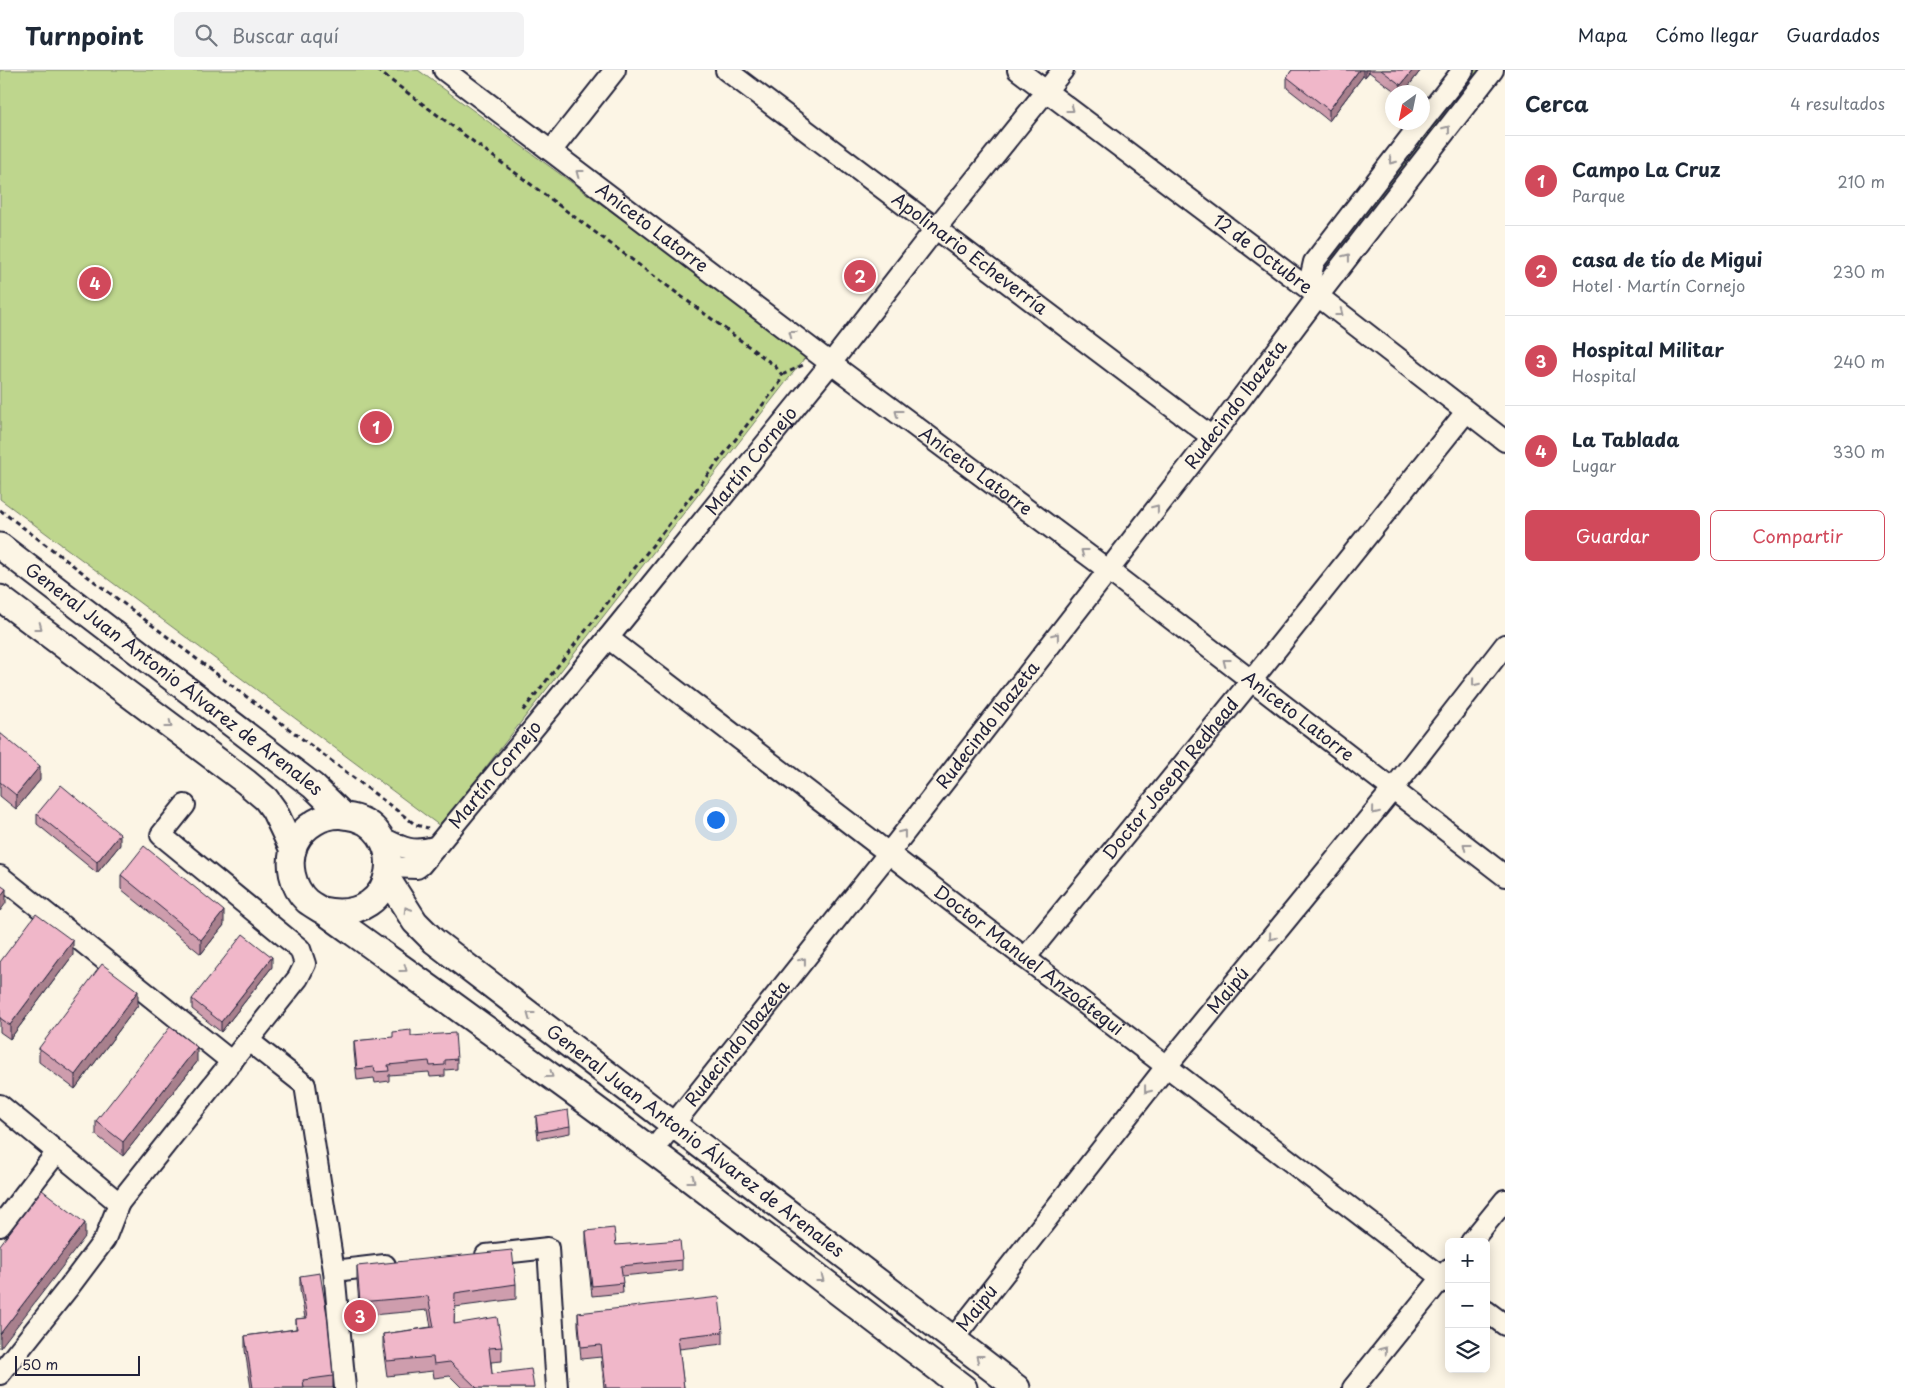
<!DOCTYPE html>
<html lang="es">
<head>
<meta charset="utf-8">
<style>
  :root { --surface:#fff; --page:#f2f2f3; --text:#1f2937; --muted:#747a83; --line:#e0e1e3; --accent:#d1495b }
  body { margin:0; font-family:"Playpen Sans",sans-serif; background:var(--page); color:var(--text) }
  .controls { position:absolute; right:15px; bottom:15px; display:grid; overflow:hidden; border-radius:8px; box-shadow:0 2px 12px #0003 }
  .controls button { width:45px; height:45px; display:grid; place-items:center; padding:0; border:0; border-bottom:1px solid var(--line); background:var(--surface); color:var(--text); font:25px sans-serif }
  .compass { position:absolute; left:1385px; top:15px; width:45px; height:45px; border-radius:50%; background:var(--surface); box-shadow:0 2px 12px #0003; rotate:213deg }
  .scale { position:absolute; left:15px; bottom:12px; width:125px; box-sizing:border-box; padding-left:5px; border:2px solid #22223b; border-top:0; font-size:14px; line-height:18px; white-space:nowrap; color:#22223b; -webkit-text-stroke:4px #fcf5e5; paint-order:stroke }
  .you { position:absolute; left:715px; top:749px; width:18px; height:18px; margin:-12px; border:4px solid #fff; border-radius:50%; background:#1a73e8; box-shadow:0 0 0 8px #1a73e833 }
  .badge { display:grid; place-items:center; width:32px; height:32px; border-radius:50%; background:var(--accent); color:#fff; font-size:16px; font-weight:700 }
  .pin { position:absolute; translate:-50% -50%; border:2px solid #fff; box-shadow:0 1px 5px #0006 }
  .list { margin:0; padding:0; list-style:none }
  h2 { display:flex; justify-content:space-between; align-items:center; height:65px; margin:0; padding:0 20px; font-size:21px }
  h2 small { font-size:16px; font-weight:400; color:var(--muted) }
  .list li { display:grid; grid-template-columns:32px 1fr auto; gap:15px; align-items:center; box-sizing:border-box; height:90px; padding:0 20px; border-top:1px solid var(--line) }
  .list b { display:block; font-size:19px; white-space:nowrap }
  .list p { margin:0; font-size:16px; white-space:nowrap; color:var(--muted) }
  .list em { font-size:16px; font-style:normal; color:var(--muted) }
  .actions { display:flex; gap:10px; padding:15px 20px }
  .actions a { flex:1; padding:11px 0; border:1px solid var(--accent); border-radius:8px; text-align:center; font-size:18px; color:var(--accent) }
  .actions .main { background:var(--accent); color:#fff }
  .icon { flex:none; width:28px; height:28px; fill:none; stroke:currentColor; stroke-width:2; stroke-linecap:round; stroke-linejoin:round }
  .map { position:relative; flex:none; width:1505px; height:1318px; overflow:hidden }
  header { display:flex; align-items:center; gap:30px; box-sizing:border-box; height:70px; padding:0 25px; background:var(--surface); border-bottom:1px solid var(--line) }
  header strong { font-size:24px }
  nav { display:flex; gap:28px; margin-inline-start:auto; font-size:18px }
  .search { width:350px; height:45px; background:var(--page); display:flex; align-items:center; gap:12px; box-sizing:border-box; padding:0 18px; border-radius:8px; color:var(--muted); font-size:19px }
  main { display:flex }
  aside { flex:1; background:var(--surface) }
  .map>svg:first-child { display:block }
  .green { fill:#bed68d; stroke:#707c64 }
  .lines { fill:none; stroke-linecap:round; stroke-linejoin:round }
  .minor-casing { stroke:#22223b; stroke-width:24 }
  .major-casing { stroke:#22223b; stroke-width:29 }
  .path { stroke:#22223b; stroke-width:3; stroke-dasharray:5 4; stroke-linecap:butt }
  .minor { stroke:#fcf5e5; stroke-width:20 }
  .major { stroke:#fcf5e5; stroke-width:25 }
  .wall { fill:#ce9dad; stroke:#22223b }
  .shaded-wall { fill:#a8808d; stroke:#22223b }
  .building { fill:#f0b7c9; stroke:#22223b }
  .oneway { stroke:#9a9698 }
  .labels { text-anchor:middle; stroke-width:4.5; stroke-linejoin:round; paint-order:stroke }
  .street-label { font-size:18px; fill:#22223b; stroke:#fcf5e5 }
</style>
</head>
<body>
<header>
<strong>Turnpoint</strong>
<div class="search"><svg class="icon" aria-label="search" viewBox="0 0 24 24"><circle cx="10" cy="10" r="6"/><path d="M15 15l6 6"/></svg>Buscar aquí</div>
<nav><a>Mapa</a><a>Cómo llegar</a><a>Guardados</a></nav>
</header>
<main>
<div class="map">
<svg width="1505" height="1318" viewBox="0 0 1505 1318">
  <rect width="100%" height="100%" fill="#fcf5e5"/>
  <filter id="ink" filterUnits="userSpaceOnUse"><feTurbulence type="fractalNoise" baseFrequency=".02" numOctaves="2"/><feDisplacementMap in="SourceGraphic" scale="10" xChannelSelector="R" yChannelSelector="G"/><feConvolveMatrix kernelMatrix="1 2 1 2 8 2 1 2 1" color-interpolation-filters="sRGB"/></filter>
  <g filter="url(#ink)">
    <!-- green -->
    <g class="green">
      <polygon points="0,0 418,0 807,285 440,756 0,429"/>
      <polygon points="1471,0 1482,0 1323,206 1316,201"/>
    </g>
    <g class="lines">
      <defs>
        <g id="minor">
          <path id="s1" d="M 444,0 L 821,286 L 1108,500 L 1505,806"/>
          <path id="s2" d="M 726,0 L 1212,367"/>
          <path id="s3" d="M 1018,0 L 1318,226 L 1505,371"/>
          <polyline points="1422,52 1463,0"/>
          <polyline points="551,81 615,0"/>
          <polyline points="1318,226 1310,209 1314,192 1422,52"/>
          <path id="s4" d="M 608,568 L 1449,1213"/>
          <path d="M 381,767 C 403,778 411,783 435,777"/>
          <path id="s5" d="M 388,797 L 417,798 L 421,795 L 608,568 L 831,293 L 936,158 L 1063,0"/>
          <polyline points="0,806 232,992"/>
          <path id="s6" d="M 1025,888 L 1251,611 L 1466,342"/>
          <polyline points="249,971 305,1015 334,1201"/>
          <polyline points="0,1035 119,1133 298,908 305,894 300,879 161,765 185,735"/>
          <path id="s7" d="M 653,1080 L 888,784 L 1212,367 L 1318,226 L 1493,0"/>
          <polyline points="0,1156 57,1082"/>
          <polyline points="1471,1172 1505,1130"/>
          <polyline points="486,1185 548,1178 557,1318"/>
          <polyline points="1486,1241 1505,1255"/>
          <path id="s8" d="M 953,1269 L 1166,997 L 1393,719 L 1505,575"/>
          <polyline points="0,1304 69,1217 105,1169 119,1133"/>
          <polyline points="345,1318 334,1201 385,1195"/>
          <polyline points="1353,1318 1449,1199"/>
        </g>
        <g id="major">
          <path id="s9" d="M 0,476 L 313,716 L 344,746"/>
          <polyline points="0,528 246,712 266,729 274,740 293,780"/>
          <path id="s10" d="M 387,808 L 415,852 L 434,871 L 1017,1318"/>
          <path d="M 322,840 C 403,857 409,752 345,746 C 324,743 303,756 295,774 C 287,793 292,817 307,831 C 312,835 320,839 326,843 C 345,857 365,871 384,885 C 440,925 495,965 551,1006 C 691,1107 826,1214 964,1318"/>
        </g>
      </defs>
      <!-- minor casing -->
      <use href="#minor" class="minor-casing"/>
      <!-- major casing -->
      <use href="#major" class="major-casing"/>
      <!-- path -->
      <g class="path">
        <polyline points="377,0 775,296 782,305 779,314 521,643"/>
        <polyline points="782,305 803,295"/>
        <polyline points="0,440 416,755 428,758"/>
      </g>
      <!-- minor -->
      <use href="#minor" class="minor"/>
      <!-- major -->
      <use href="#major" class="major"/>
    </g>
    <!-- wall -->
    <g class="wall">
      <polygon points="1292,0 1421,0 1404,22 1396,22 1369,2 1365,7 1363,6 1329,51 1287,18 1287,7"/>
      <polygon points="0,663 40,710 16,739 0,726"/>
      <polygon points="37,744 120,775 97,803 37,754"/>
      <polygon points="121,805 224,855 201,884 121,819"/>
      <polygon points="73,885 10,969 0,962 0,892"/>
      <polygon points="272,897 221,962 192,939 192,929"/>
      <polygon points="138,935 75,1019 39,992 39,978"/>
      <polygon points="411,966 457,989 457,999 445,1000 445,1006 430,1007 429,1002 389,1005 389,1011 375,1013 374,1008 357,1010 354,981 354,971"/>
      <polygon points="197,992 123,1086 96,1065 96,1051"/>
      <polygon points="536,1046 570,1056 570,1063 538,1069 536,1053"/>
      <polygon points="586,1161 616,1175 682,1190 682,1200 622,1206 623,1223 592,1226 586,1172"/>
      <polygon points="357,1196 516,1214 516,1229 455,1237 454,1254 502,1277 502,1291 491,1292 492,1304 534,1318 462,1318 450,1306 434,1308 433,1301 387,1306 383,1278 383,1264 431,1257 428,1240 360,1246 357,1210"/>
      <polygon points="300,1206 333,1306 333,1318 251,1318 245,1280 245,1266 296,1259 296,1249 305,1248 300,1220"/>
      <polygon points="578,1243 723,1262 723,1274 679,1279 684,1318 604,1318 601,1287 581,1289 578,1255"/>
    </g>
    <!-- shaded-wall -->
    <g class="shaded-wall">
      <polygon points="1359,0 1363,0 1363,6 1329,51 1329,40"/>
      <polygon points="1365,0 1369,0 1369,2 1365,7"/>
      <polygon points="1413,0 1421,0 1404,22 1401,22 1401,15"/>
      <polygon points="40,696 40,710 16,739 16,725"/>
      <polygon points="120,764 120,775 97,803 97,792"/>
      <polygon points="6,819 6,833 0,841 0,827"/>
      <polygon points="224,841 224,855 201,884 201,870"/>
      <polygon points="73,871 73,885 10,969 10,955"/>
      <polygon points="272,887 272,897 221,962 221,952"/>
      <polygon points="138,921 138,935 75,1019 75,1005"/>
      <polygon points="197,977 197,992 123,1086 123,1072"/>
      <polygon points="85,1153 85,1167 0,1278 0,1264"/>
    </g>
    <!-- building -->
    <g class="building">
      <polygon points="1292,0 1359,0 1329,40 1287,7"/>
      <polygon points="1381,0 1413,0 1401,15"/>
      <polygon points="0,663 40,696 16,725 0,712"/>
      <polygon points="61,715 120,764 97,792 37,744"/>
      <polygon points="144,776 224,841 201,870 121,805"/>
      <polygon points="0,815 6,819 0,827"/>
      <polygon points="36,844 73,871 10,955 0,948 0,892"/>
      <polygon points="243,864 272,887 221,952 192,929"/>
      <polygon points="102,894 138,921 75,1005 39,978"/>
      <polygon points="170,957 197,977 123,1072 96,1051"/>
      <polygon points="411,960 411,966 455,963 457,989 445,990 445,995 430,996 429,991 388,995 389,1001 375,1002 374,997 357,999 354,971 393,967 393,962"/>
      <polygon points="568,1040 570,1056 538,1062 536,1046"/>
      <polygon points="42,1120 85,1153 0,1264 0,1175"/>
      <polygon points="614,1158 616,1175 680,1170 682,1190 621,1196 623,1213 592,1216 586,1161"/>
      <polygon points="512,1180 516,1214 455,1223 454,1254 497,1247 502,1277 489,1278 492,1304 531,1299 534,1318 477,1318 450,1292 434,1294 433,1287 387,1291 383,1264 434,1257 428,1226 360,1232 357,1196"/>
      <polygon points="320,1203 327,1245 333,1306 303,1310 304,1318 253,1318 245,1266 297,1259 296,1249 307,1248 300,1206"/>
      <polygon points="719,1227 723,1262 678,1267 684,1318 606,1318 601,1275 581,1277 578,1243"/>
    </g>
    <!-- one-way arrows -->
    <defs><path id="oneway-chevron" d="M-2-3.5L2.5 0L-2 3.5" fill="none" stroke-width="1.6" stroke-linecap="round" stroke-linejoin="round" transform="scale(1.25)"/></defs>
    <g class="oneway">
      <use href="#oneway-chevron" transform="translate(1071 39) rotate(37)"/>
      <use href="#oneway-chevron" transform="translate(1447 59) rotate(-52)"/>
      <use href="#oneway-chevron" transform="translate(1392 91) rotate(128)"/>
      <use href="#oneway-chevron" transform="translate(579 103) rotate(-143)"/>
      <use href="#oneway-chevron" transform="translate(1347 187) rotate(-52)"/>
      <use href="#oneway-chevron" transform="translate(1340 243) rotate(38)"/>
      <use href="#oneway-chevron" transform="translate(792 264) rotate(-143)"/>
      <use href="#oneway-chevron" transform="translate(898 343) rotate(-143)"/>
      <use href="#oneway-chevron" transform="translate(1156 438) rotate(-52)"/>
      <use href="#oneway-chevron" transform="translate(1084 482) rotate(-143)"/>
      <use href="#oneway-chevron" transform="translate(39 557) rotate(37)"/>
      <use href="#oneway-chevron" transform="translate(1056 566) rotate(-52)"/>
      <use href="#oneway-chevron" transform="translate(1226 592) rotate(-142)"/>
      <use href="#oneway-chevron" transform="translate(1475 613) rotate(128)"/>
      <use href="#oneway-chevron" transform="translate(169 655) rotate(37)"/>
      <use href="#oneway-chevron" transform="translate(1375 741) rotate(129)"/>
      <use href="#oneway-chevron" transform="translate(903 763) rotate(-52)"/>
      <use href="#oneway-chevron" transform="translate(1466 776) rotate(-142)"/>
      <use href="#oneway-chevron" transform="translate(407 840) rotate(-122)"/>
      <use href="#oneway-chevron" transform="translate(1272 867) rotate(129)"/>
      <use href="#oneway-chevron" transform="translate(803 891) rotate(-52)"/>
      <use href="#oneway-chevron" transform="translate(404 899) rotate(36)"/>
      <use href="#oneway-chevron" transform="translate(530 945) rotate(-143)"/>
      <use href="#oneway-chevron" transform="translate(550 1005) rotate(36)"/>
      <use href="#oneway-chevron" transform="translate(1147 1020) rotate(128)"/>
      <use href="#oneway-chevron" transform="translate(692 1110) rotate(37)"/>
      <use href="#oneway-chevron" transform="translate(821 1209) rotate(37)"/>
      <use href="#oneway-chevron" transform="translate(1384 1280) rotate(-51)"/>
      <use href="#oneway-chevron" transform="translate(979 1288) rotate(-143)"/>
    </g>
  </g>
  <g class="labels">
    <!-- street labels -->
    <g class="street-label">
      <text dy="6" stroke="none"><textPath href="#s1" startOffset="261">Aniceto Latorre</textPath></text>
      <text dy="6" stroke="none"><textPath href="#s2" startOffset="305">Apolinario Echeverría</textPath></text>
      <text dy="6" stroke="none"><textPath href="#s3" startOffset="306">12 de Octubre</textPath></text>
      <text dy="6" stroke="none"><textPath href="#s7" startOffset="946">Rudecindo Ibazeta</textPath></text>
      <text dy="6" stroke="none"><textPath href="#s5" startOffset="556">Martín Cornejo</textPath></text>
      <text dy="6" stroke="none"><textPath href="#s1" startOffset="666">Aniceto Latorre</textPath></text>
      <text dy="6" stroke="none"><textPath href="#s9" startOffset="219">General Juan Antonio Álvarez de Arenales</textPath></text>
      <text dy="6" stroke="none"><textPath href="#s1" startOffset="1071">Aniceto Latorre</textPath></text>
      <text dy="6" stroke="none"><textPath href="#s7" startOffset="541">Rudecindo Ibazeta</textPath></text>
      <text dy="6" stroke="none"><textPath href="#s5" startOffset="151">Martín Cornejo</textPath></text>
      <text dy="6" stroke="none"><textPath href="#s6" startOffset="231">Doctor Joseph Redhead</textPath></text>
      <text dy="6" stroke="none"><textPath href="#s4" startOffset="530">Doctor Manuel Anzoátegui</textPath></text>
      <text dy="6" stroke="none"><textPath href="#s8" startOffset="444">Maipú</textPath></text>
      <text dy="6" stroke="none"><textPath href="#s7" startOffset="136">Rudecindo Ibazeta</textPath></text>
      <text dy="6" stroke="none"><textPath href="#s10" startOffset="408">General Juan Antonio Álvarez de Arenales</textPath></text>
      <text dy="6" stroke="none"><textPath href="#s8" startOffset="39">Maipú</textPath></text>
    </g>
  </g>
</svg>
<div class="controls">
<button>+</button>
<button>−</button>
<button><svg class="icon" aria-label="layers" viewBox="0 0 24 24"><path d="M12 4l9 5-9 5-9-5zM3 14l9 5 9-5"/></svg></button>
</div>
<svg class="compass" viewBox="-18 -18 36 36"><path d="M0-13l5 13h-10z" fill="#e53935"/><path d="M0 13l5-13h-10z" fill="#747a83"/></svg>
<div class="scale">50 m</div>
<div class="you"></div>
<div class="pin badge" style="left:376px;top:357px">1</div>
<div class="pin badge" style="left:860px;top:206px">2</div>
<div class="pin badge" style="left:360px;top:1246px">3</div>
<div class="pin badge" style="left:95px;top:213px">4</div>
</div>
<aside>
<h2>Cerca<small>4 resultados</small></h2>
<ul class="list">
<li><span class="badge">1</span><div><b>Campo La Cruz</b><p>Parque</p></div><em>210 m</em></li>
<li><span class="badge">2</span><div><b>casa de tío de Migui</b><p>Hotel · Martín Cornejo</p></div><em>230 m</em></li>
<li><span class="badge">3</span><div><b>Hospital Militar</b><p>Hospital</p></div><em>240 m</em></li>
<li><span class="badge">4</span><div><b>La Tablada</b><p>Lugar</p></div><em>330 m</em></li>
</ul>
<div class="actions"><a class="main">Guardar</a><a>Compartir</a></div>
</aside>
</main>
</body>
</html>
